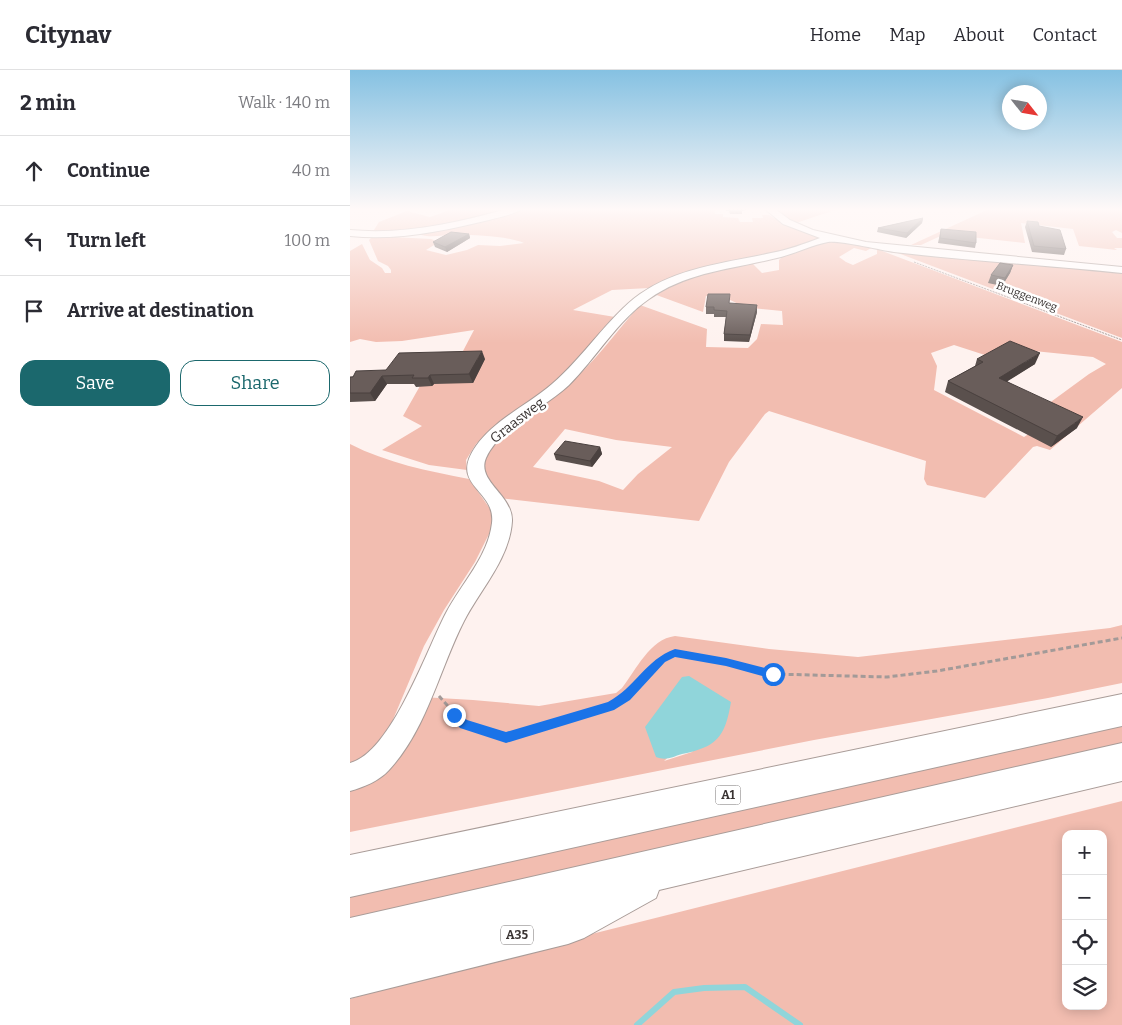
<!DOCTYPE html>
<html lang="en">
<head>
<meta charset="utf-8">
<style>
  :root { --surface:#fff; --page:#f2f2f3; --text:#2b2b33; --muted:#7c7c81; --line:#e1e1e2; --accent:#1b686d }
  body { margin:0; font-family:Bitter,serif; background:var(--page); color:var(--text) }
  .controls { position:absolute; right:15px; bottom:15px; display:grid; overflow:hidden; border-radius:10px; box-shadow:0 2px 12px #0003 }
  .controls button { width:45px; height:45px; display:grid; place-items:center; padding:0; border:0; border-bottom:1px solid var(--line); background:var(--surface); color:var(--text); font:25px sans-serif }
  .compass { position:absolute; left:652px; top:15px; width:45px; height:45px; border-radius:50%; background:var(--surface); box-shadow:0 2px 12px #0003; rotate:121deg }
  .stop { position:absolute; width:15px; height:15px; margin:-11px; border:4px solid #1a73e8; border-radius:50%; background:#fff }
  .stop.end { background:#1a73e8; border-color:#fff; box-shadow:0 1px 5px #0008 }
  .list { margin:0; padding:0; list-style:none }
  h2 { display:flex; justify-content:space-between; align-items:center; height:65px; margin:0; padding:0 20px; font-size:21px }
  h2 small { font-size:16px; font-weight:400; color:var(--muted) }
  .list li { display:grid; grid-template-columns:32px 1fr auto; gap:15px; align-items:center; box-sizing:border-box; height:70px; padding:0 20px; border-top:1px solid var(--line) }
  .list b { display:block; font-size:19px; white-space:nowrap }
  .list em { font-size:16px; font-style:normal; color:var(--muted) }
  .actions { display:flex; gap:10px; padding:15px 20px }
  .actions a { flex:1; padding:11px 0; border:1px solid var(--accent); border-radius:15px; text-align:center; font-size:18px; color:var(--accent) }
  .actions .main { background:var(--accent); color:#fff }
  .icon { flex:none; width:28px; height:28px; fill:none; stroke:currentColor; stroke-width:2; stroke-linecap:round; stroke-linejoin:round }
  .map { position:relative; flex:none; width:772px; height:955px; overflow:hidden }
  header { display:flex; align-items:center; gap:30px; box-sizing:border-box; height:70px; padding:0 25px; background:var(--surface); border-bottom:1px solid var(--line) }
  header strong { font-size:24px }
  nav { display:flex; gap:28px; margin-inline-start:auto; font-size:18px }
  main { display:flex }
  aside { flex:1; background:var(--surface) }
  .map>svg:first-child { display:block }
  .green { fill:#f2bdb0; fill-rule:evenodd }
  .water { fill:#90d5da }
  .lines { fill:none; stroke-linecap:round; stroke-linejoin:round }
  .stream { stroke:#90d5da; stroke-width:6 }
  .minor-casing { stroke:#a99c98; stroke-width:2 }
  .highway-casing { stroke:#a99c98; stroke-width:2 }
  .path-far1 { stroke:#a39a98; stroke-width:1; stroke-dasharray:2 1; stroke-linecap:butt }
  .path { stroke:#a39a98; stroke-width:3; stroke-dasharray:5 3; stroke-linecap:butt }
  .minor { fill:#fff; fill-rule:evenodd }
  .highway { fill:#fff; fill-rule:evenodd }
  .wall { fill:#5a504d }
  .shaded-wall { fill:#4a413f }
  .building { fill:#695d5a; stroke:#4a413f }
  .route { fill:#1a73e8 }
  .labels { text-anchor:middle; stroke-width:5; stroke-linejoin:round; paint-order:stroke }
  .far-street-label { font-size:11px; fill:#393332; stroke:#fff }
  .shield { fill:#fff; stroke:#747070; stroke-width:1 }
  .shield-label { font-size:12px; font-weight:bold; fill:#393332 }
  .street-label { font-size:14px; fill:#393332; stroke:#fff }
</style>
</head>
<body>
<header>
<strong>Citynav</strong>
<nav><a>Home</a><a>Map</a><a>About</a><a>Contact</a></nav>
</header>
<main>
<aside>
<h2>2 min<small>Walk · 140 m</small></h2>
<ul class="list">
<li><svg class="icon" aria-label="ahead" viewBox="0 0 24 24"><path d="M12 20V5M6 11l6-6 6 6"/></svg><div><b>Continue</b></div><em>40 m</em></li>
<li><svg class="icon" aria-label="left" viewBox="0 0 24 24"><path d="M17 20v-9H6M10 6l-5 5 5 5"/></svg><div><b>Turn left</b></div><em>100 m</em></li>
<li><svg class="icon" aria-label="arrive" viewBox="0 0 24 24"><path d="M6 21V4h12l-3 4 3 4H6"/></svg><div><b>Arrive at destination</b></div></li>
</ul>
<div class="actions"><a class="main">Save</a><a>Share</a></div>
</aside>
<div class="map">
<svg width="772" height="955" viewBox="0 0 772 955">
  <rect width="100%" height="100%" fill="#fef2ef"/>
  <!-- green -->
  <g class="green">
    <polygon points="103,139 164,139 101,155 16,164 24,160 29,152 57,141 80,147"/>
    <path d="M 172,139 L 364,139 L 365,144 L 373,144 L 373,147 L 388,148 L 390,152 L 403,152 L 402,148 L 413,148 L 412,145 L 419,145 L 431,152 L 477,168 L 433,182 L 339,202 L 299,218 L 262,220 L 223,240 L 265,247 L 203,314 L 155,348 L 126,374 L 116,390 L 117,400 L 79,395 L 32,380 L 72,356 L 53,346 L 88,284 L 113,281 L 124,260 L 52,271 L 26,272 L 10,269 L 0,272 L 0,181 L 12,174 L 20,190 L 32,198 L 35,203 L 41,203 L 41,200 L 38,196 L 28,191 L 19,170 L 23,166 L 81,169 L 89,172 L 76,180 L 96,185 L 117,180 L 128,175 L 150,176 L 174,173 C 156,166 128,165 108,165 C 94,164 82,169 68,164 Z"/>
    <polygon points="423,139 488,139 443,154"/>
    <polygon points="639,139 772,139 772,163 766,160 762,162 767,168 772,168 772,178 764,178 767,180 729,176 723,159 671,153 675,173 620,167 597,163 571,175 561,175"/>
    <path d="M 481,169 L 523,177 L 516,181 L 504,178 L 489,187 L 496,192 L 503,195 L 527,184 L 527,179 L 772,272 L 772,318 L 700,380 L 687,376 L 683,377 L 635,428 L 577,415 L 574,409 L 576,391 L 419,341 L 415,344 L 379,392 L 349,451 L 149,428 L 131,396 C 146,359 188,343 216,317 C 244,293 266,262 290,235 L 357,259 L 356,277 L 398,278 L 407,269 L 411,254 L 433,255 L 432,241 L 392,237 C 382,228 369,227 356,226 L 353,242 L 301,223 L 342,205 L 401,192 L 412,203 L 429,200 L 429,190 L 431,188 L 428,186 ZM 604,275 L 638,286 L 684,281 L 743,287 L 756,294 L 739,304 L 698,334 L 706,346 L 674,367 L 584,320 L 587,296 L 581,283 ZM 215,359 L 266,370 L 322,377 L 288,404 L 273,420 L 249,411 L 183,397 Z"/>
    <polygon points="532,177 772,202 772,268"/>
    <path d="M 0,374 C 37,393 78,401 119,409 L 143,443 L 141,460 L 125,492 L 94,540 L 74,576 L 31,678 L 0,700 Z"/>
    <path d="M 772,555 L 772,613 L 698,628 L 464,670 L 0,762 L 0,713 L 72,627 L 123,630 L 189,636 L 266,623 L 272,618 C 286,600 300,569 325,566 L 419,579 L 508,587 L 760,558 ZM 381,632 L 342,682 L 314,691 Z"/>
    <polygon points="772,654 772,679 0,851 0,824"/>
    <path d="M 772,731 L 772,955 L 0,955 L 0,929 L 126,893 ZM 716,764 L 753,764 L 753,936 L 716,936 Z"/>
  </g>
  <!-- water -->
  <path class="water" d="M 339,606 L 381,632 C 375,667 367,677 332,684 C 322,687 316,691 306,687 L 295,657 L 332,607 Z"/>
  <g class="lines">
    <!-- stream -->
    <polyline class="stream" points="287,955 324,922 354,918 395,917 450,955"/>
    <defs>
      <g id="minor">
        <path d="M 157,139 L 172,139 C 163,145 149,147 139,150 C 93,161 47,171 0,166 L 0,160 C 53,165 106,153 157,139 Z"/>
        <path d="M 415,139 L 425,139 L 440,150 L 463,160 L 516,172 L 772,197 L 772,203 C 696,195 620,191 544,182 C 531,180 488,170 478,172 C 462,175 446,183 431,187 C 385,199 338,201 299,229 C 268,250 246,288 219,315 C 196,337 149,358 136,388 C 126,411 163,425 162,451 C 160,488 130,520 114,551 C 89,600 77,659 39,700 C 29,711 14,717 0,721 L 0,693 C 41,683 77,579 96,543 C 111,514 138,487 142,453 C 146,419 98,416 126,376 C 145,349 178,335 202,314 C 233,288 259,246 290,224 C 329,197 376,193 421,183 C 438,180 454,174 470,168 L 433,154 Z"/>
      </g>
      <g id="highway">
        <polygon points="772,624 772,656 0,827 0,785"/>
        <polygon points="772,673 772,711 309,820 306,828 234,868 218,874 0,928 0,848"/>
      </g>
    </defs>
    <!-- minor casing -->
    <use href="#minor" class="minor-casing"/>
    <!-- highway casing -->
    <use href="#highway" class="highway-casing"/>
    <!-- path-far1 -->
    <g class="path-far1">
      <polyline points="104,139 121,141"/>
      <polyline points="564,192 772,270"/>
    </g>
    <!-- path -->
    <polyline class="path" points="89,626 114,654 156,668 260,636 277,627 311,589 325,583 376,592 423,604 537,607 587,601 772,568"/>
    <!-- minor -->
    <use href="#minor" class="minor"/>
    <!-- highway -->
    <use href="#highway" class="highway"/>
  </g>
  <!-- wall -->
  <g class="wall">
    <polygon points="376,139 396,139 396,140 392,141 392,144 380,144 379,141 376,141"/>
    <polygon points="573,148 572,153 556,168 527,162 528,158"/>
    <polygon points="677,151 716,179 714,185 682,182 675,157"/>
    <polygon points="591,159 626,173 625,178 588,173"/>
    <polygon points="119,164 120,168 97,182 85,177 83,172"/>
    <polygon points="663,195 660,203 652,216 638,213 641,205"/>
    <polygon points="379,233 407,242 399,272 374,271 374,264 376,247 364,247 364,244 356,244 356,237"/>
    <polygon points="135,289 123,313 84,314 82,316 66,317 64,314 37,314 25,331 0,332 0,307 36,300"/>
    <polygon points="627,289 685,294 657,311 727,358 701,377 595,322 598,311 625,296"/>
    <polygon points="250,377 252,384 242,397 206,390 204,384"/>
  </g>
  <!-- shaded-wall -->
  <g class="shaded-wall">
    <polygon points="573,148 572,153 556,168 557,163"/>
    <polygon points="119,164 120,168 97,182 95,177"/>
    <polygon points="663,195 660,203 652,216 655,208"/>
    <polygon points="407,235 407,242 399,272 400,265"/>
    <polygon points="132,281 135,289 123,313 119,304"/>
    <polygon points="690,283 685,294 645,319 649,308"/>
    <polygon points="80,305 84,314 82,316 78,308"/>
    <polygon points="32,306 37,314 25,331 20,323"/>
    <polygon points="733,347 727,358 701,377 707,366"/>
    <polygon points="250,377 252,384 242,397 240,391"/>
  </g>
  <!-- building -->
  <g class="building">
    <polygon points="573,148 557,163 528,158"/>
    <polygon points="677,151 688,152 689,156 710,160 716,179 684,176"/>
    <polygon points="591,159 626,162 626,173 590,168"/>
    <polygon points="101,162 119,164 95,177 83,172"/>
    <polygon points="650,193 663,195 655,208 641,205"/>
    <polygon points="358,224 380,224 379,233 407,235 400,265 374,264 377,241 364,240 364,237 356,237"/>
    <polygon points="660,271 690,283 649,308 733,347 707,366 598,311 633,292 627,289"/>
    <polygon points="132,281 119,304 80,305 78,308 62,308 64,305 32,306 20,323 0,323 0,307 3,307 6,301 36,300 49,283"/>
    <polygon points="215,371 250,377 240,391 204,384"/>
  </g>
  <!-- sky -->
  <linearGradient id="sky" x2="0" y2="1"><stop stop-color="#85c1e2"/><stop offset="0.51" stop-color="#fff9f8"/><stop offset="1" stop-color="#fff9f8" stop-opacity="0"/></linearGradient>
  <rect width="772" height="273" fill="url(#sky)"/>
  <!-- route -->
  <path class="route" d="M 325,579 L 376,588 L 423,600 L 428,604 L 423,609 L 376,596 L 325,587 L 315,592 L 280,630 L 264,640 L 156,673 L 110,658 L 98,645 L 104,640 L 117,650 L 156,662 L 258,632 C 286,617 295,590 325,579 Z"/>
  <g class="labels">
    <!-- far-street labels -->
    <g class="far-street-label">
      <text transform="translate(677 226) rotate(21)" y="4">Bruggenweg</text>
    </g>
    <!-- shield labels -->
    <g class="shield">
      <rect x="365.5" y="715.5" width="25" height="19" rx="4"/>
      <rect x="151" y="855.5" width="32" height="19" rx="4"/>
    </g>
    <g class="shield-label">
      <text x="378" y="729">A1</text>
      <text x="167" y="869">A35</text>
    </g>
    <!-- street labels -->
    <g class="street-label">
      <text transform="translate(167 350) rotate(-38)" y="5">Graasweg</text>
    </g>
  </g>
</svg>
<div class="controls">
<button>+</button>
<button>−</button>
<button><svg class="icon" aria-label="locate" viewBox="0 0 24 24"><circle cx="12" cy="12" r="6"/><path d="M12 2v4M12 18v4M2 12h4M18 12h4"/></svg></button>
<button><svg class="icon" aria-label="layers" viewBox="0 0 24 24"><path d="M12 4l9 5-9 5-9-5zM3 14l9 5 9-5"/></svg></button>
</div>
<svg class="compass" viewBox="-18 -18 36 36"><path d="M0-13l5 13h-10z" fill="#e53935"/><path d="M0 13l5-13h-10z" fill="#7c7c81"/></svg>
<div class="stop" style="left:423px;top:604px"></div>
<div class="stop end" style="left:104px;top:645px"></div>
</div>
</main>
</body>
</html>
